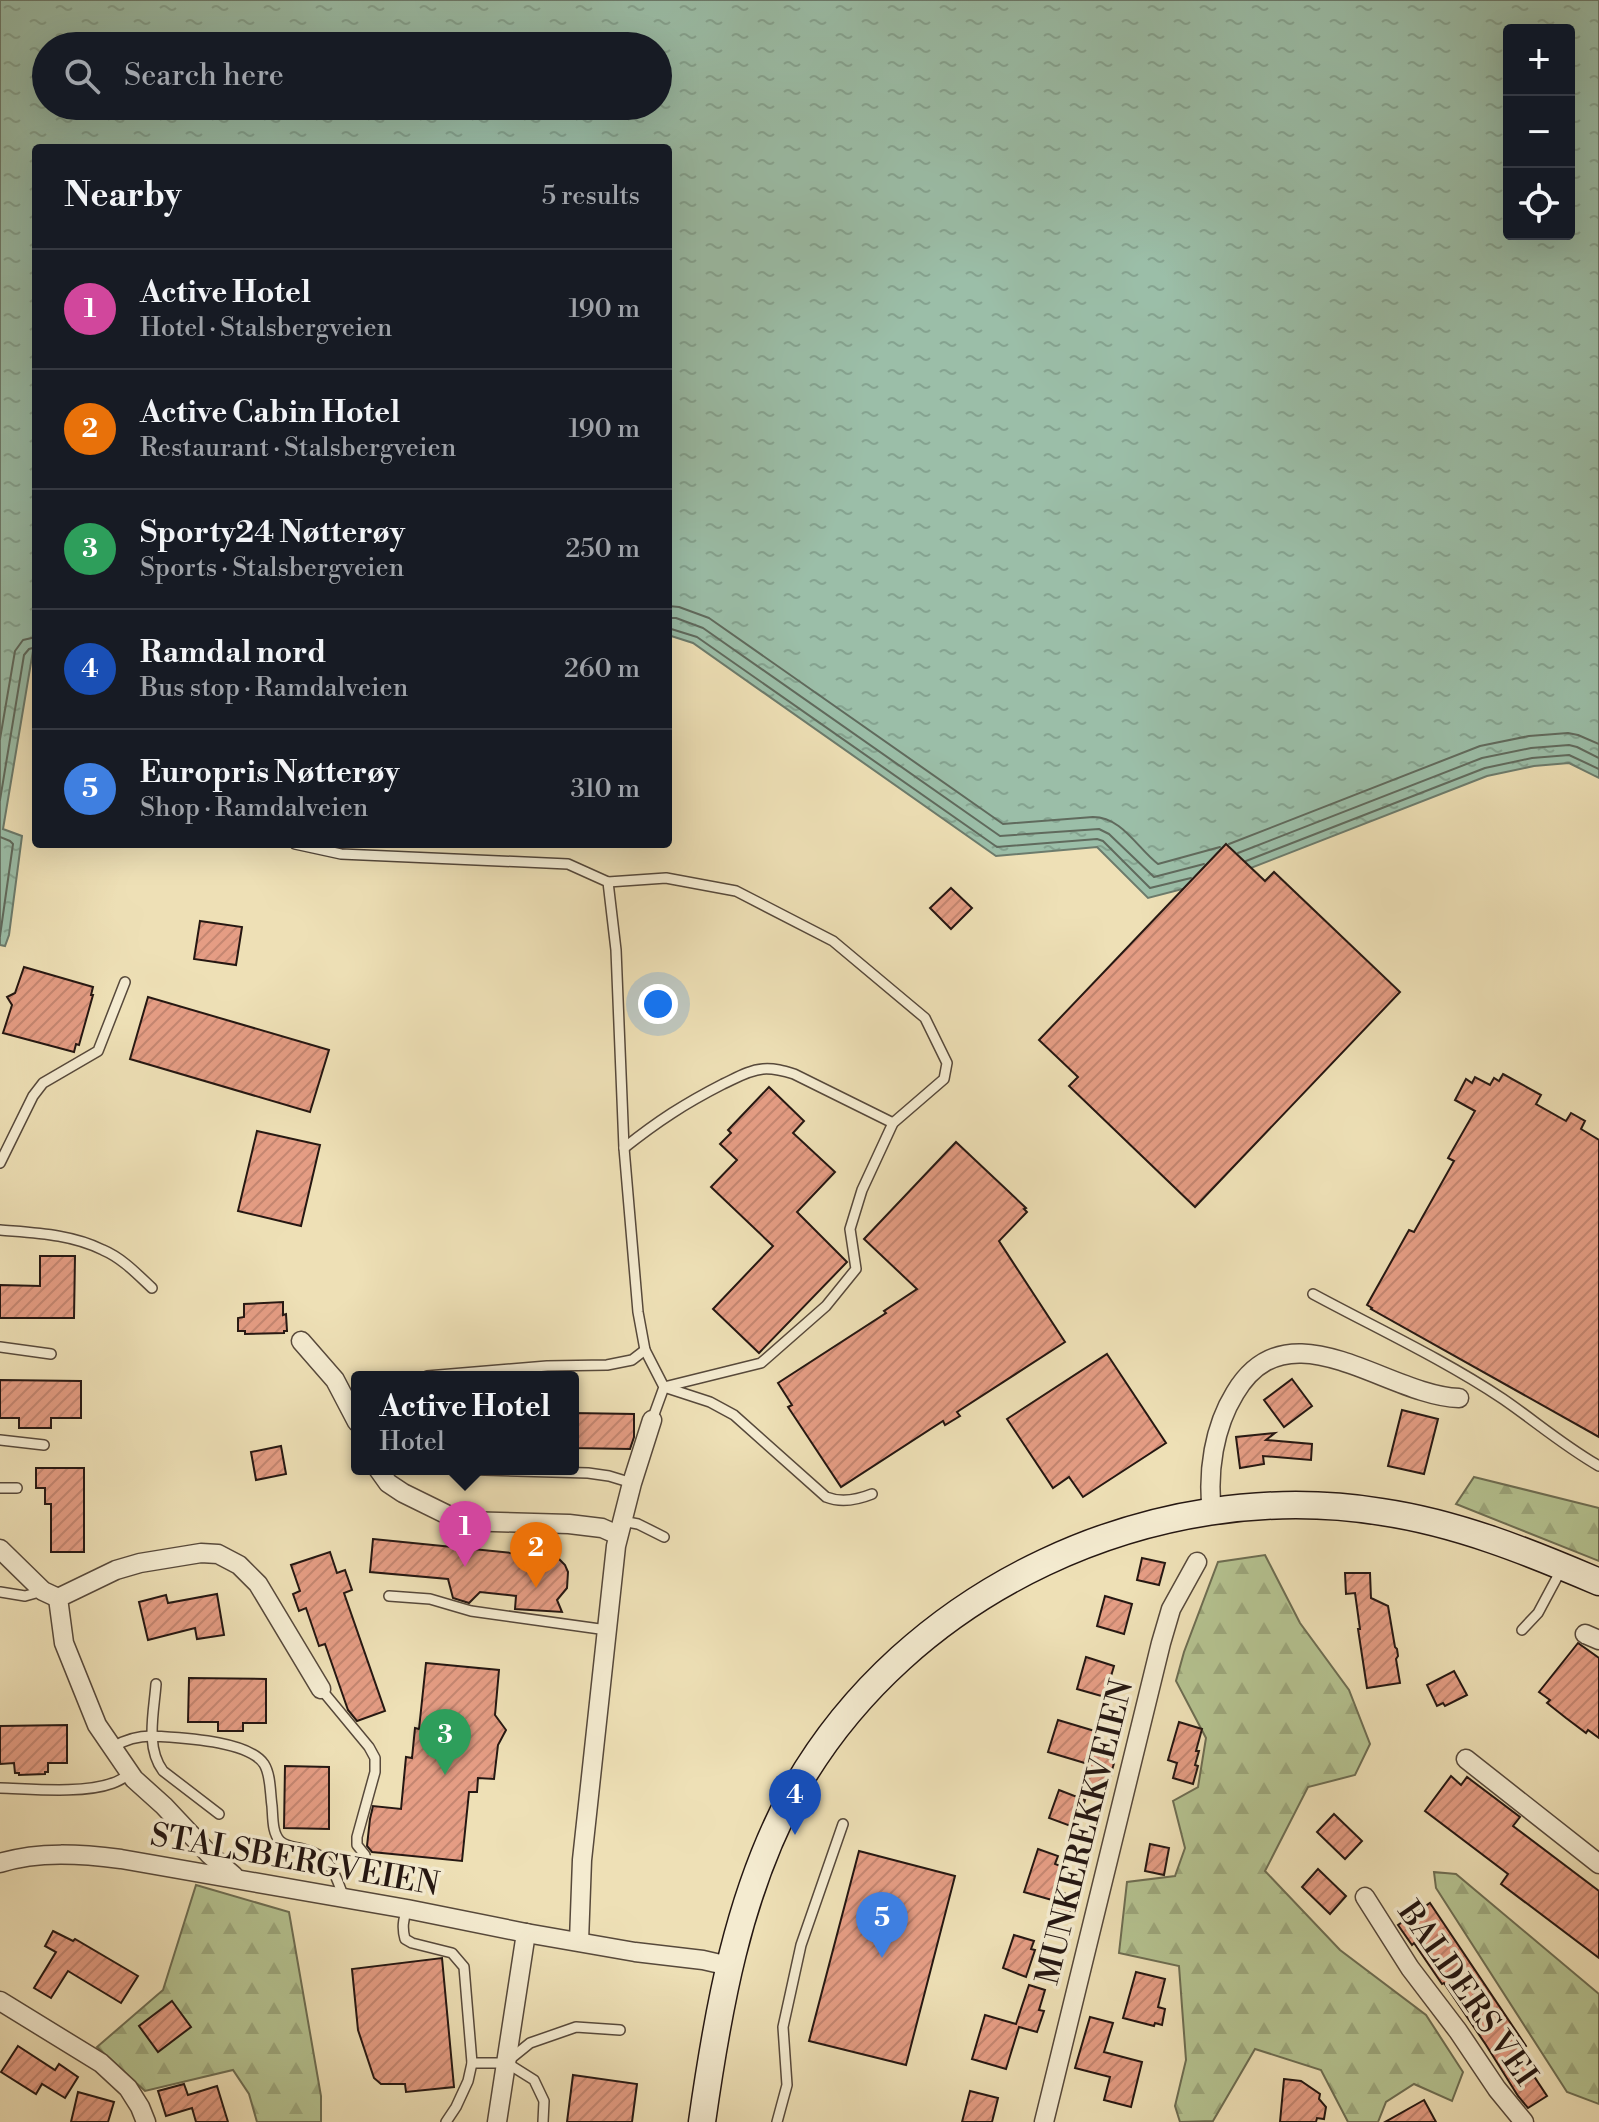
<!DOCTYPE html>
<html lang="en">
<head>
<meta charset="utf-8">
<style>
  :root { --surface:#171b24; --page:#242831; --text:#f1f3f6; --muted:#9ea1a6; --line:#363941; --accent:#c59692 }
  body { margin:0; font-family:"Libre Bodoni",serif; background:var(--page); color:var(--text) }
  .controls { position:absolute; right:24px; top:24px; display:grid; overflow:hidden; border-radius:8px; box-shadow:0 8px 32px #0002 }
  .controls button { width:72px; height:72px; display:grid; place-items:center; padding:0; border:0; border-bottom:2px solid var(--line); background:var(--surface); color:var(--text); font:40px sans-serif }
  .you { position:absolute; left:658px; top:1004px; width:28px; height:28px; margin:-20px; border:6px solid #fff; border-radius:50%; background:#1a73e8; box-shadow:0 0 0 12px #1a73e833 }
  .badge { display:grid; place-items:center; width:52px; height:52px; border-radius:50%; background:var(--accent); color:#fff; font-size:26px; font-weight:700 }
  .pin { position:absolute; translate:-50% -66px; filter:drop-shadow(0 2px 4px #0008) }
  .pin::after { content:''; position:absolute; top:42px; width:28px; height:24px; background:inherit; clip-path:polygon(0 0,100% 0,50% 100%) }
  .popup { position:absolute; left:351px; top:1371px; width:228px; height:104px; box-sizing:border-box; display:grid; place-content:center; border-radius:8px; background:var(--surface); filter:drop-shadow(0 2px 6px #0005); font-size:26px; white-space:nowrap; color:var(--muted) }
  .popup b { font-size:30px; color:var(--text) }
  .popup::after { content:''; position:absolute; left:50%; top:100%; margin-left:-16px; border:16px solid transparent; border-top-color:var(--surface) }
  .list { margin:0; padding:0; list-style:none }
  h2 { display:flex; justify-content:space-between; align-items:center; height:104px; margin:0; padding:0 32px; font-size:34px }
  h2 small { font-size:26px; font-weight:400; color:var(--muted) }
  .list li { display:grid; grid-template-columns:52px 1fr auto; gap:24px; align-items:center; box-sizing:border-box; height:120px; padding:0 32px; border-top:2px solid var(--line) }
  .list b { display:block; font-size:30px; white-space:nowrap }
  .list p { margin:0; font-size:26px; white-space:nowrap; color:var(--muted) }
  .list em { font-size:26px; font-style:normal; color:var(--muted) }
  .icon { flex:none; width:44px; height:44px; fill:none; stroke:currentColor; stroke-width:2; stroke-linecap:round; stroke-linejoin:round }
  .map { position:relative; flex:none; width:1599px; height:2122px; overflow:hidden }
  .search { position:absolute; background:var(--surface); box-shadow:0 8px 32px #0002; left:32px; top:32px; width:640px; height:88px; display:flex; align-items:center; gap:20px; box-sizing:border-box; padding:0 28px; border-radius:44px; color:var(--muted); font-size:30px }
  .panel { position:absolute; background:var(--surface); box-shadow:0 8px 32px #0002; left:32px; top:144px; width:640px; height:704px; border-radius:8px }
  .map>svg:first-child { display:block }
  .forest { fill:url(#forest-firs); stroke:#6d6d52; stroke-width:2 }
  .water { fill:url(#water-ripples); stroke:#6c7b6c; stroke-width:2; fill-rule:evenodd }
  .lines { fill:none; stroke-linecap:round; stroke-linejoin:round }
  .shore { stroke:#606a5d; stroke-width:2 }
  .building { fill:url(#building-hatch); stroke:#251712; stroke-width:2 }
  .service-casing { stroke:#57493b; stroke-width:12 }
  .minor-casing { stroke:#57493b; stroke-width:21 }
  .secondary-casing { stroke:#251712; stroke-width:29 }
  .service { stroke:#f4ebd0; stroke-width:9 }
  .minor { stroke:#f4ebd0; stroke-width:18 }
  .secondary { stroke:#f4ebd0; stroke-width:26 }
  .labels { text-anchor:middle; stroke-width:7; stroke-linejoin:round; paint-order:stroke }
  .street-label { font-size:32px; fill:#251712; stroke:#f4ebd0 }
</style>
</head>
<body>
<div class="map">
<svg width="1599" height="2122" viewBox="0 0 1599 2122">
  <defs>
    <pattern id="forest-firs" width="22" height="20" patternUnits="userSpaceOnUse" patternTransform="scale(2)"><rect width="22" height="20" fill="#b5c391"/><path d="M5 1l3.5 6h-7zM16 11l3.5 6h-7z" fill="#9ca77c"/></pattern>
    <pattern id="water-ripples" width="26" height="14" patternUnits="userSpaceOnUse" patternTransform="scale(2)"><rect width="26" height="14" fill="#9bbea8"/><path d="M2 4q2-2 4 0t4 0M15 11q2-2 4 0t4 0" fill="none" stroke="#85a390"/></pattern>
    <pattern id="building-hatch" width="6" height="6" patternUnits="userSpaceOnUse" patternTransform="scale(2)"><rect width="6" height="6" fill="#e59d84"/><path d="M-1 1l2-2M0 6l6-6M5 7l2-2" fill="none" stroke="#c48671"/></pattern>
  </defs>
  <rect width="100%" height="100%" fill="#eee0b6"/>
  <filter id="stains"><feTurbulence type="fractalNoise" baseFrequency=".0025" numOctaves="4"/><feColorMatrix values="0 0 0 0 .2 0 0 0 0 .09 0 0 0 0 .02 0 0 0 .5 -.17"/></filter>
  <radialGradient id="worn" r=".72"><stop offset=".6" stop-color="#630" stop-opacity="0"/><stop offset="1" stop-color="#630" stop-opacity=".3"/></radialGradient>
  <!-- forest -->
  <g class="forest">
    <polygon points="1474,1477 1599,1508 1599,1561 1456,1504"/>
    <polygon points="1265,1555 1300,1623 1349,1690 1370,1744 1355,1775 1308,1787 1265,1871 1340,1950 1426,2015 1463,2072 1452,2101 1414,2084 1386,2102 1378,2122 1348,2122 1321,2070 1255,2049 1213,2121 1180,2122 1175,2106 1186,2060 1179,1966 1119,1953 1127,1882 1175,1876 1185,1848 1173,1801 1198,1787 1206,1738 1176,1681 1184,1652 1218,1562"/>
    <polygon points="1434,1872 1456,1874 1599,1994 1599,2104 1567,2092 1436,1888"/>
    <polygon points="196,1885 289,1912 321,2096 321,2122 257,2122 249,2094 233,2070 145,2091 97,2047 163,1990"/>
  </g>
  <!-- water -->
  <path class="water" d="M 0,0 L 1599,0 L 1599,778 L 1569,763 L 1534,766 L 1487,776 L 1225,878 L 1148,898 L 1097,847 L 996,856 L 693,643 L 668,635 L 668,148 L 36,148 L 36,633 L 3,829 L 22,836 L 9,935 L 5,946 L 0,945 ZM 1509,30 L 1569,30 L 1569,234 L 1509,234 ZM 46,46 L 658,46 L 658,106 L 46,106 Z"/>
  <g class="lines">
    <!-- shore -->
    <g class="shore">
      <path d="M 668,606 L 679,607 L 709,618 L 1003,824 L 1093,817 C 1122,817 1137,848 1158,864 L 1220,847"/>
      <polyline points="668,618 676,618 703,628 1000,836 1099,829 1109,834 1154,877 1204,864"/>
      <polyline points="668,628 697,637 997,847 1097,839 1103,841 1150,888 1191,878"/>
      <polyline points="0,739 15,651 23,640 36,637"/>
      <polyline points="0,800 24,655 29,649 36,647"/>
      <polyline points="0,837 10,841 13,844 0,936"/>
      <polyline points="1229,844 1480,746 1529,736 1568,733 1578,735 1599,744"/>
      <polyline points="1238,853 1482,758 1531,748 1569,745 1577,747 1599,758"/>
      <polyline points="1246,861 1485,768 1532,758 1569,755 1599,769"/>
    </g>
  </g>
  <!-- building -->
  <g class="building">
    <polygon points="1226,844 1265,881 1274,872 1400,992 1195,1207 1069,1086 1078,1077 1039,1040"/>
    <polygon points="951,888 972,908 951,929 930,908"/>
    <polygon points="200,921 242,927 236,965 194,959"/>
    <polygon points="24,967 93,987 91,995 93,995 79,1045 76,1044 74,1052 3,1033 12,1005 7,997 15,993"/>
    <polygon points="148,997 329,1050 310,1112 130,1059"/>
    <polygon points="1503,1074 1541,1095 1536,1104 1566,1121 1571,1113 1585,1121 1581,1129 1599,1140 1599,1437 1371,1309 1372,1308 1367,1305 1409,1230 1414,1232 1454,1161 1448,1158 1475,1111 1455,1100 1466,1079 1472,1083 1475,1077 1490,1085 1494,1078 1499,1081"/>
    <polygon points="769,1087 804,1121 793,1133 835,1172 797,1212 847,1262 759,1353 713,1309 773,1246 711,1187 737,1160 720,1144 731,1133 728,1130"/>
    <polygon points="257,1131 320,1145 301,1226 238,1211"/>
    <polygon points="956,1142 1026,1208 1024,1209 1027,1212 999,1241 1065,1342 957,1412 960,1416 945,1425 943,1421 841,1487 788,1407 792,1405 778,1383 886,1313 884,1311 917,1289 864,1239"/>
    <polygon points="40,1256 75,1256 74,1318 0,1318 0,1285 40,1286"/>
    <polygon points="283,1302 283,1315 286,1314 287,1331 284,1331 284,1333 245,1334 245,1331 238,1331 238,1318 244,1317 244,1304"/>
    <polygon points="1107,1354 1166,1443 1083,1497 1069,1477 1053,1488 1007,1419"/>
    <polygon points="1292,1379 1312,1406 1284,1427 1264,1400"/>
    <polygon points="0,1380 81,1381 81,1418 51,1418 51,1428 19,1428 19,1418 0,1418"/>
    <polygon points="1402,1410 1438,1419 1424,1474 1388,1466"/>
    <polygon points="573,1413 634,1414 634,1437 630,1449 573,1448"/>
    <polygon points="1275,1433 1266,1440 1312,1444 1311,1460 1263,1456 1264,1464 1240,1468 1236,1437"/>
    <polygon points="281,1446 286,1474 256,1480 251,1452"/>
    <polygon points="36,1468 84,1468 84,1552 51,1552 51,1504 45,1504 45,1488 36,1488"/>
    <polygon points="373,1539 551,1557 559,1559 565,1565 568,1572 567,1588 557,1600 562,1612 515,1609 516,1596 480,1592 469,1603 453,1598 448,1579 370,1572"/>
    <polygon points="330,1552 337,1573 345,1570 352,1590 344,1593 385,1711 357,1721 348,1710 325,1644 319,1646 306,1608 299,1611 293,1594 300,1591 291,1565"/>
    <polygon points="1142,1558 1165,1563 1159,1585 1137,1580"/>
    <polygon points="1345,1573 1370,1573 1371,1598 1388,1606 1395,1647 1397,1649 1398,1656 1396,1659 1400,1683 1367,1688 1358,1629 1360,1629 1355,1593 1346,1594"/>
    <polygon points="217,1594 224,1635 197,1639 195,1628 148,1640 139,1602 166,1595 168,1603"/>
    <polygon points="1105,1596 1132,1604 1124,1634 1097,1626"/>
    <polygon points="1578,1643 1599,1658 1599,1738 1588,1730 1586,1733 1566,1718 1547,1703 1550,1700 1539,1692"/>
    <polygon points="1086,1657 1114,1666 1105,1697 1077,1689"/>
    <polygon points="426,1663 499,1670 495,1715 506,1730 498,1745 494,1779 478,1778 477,1792 469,1792 462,1861 372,1852 367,1846 370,1819 373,1806 401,1809 406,1757 412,1758 415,1728 419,1729"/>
    <polygon points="1454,1671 1467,1695 1445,1706 1443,1703 1437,1706 1427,1685"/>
    <polygon points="189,1678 266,1679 266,1723 243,1723 243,1731 218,1731 218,1722 188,1722"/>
    <polygon points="1058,1720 1098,1732 1088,1764 1048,1752"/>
    <polygon points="1179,1722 1202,1729 1196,1751 1199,1751 1195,1765 1198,1766 1193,1784 1173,1778 1177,1763 1168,1760"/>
    <polygon points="67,1725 67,1763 48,1763 48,1772 45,1772 45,1774 19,1775 19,1773 15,1773 14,1763 0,1764 0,1726"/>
    <polygon points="1093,1753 1115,1760 1106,1790 1084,1783"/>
    <polygon points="285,1766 329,1767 329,1829 284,1828"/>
    <polygon points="1451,1776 1461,1785 1467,1777 1520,1817 1513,1826 1599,1891 1599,1958 1501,1884 1508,1874 1425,1811"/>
    <polygon points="1059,1790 1085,1800 1076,1828 1049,1818"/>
    <polygon points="1334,1814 1362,1841 1345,1859 1317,1832"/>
    <polygon points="1150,1844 1169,1848 1164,1875 1145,1871"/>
    <polygon points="1038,1849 1058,1856 1055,1864 1063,1867 1052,1900 1024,1892"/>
    <polygon points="859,1851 955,1876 906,2065 809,2041"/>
    <polygon points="1318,1869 1346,1896 1330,1914 1302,1887"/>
    <polygon points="1060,1892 1075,1897 1068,1919 1053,1913"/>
    <polygon points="1430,1903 1526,2046 1518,2052 1547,2096 1528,2108 1518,2096 1486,2045 1444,1983 1442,1984 1414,1943 1412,1945 1398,1925"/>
    <polygon points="53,1931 73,1941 75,1939 138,1976 121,2003 68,1971 51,1998 34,1988 56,1952 45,1946"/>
    <polygon points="1014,1935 1034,1941 1031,1949 1035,1950 1026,1977 1003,1968"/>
    <polygon points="442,1958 454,2087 406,2092 405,2084 381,2084 374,2078 358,2030 352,1969"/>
    <polygon points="1136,1972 1165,1979 1158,2007 1165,2009 1162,2025 1155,2023 1154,2026 1123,2018"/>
    <polygon points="1029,1985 1045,1990 1039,2010 1044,2011 1037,2032 1019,2027 1006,2069 972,2059 985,2015 1016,2024"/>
    <polygon points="172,2001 191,2027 158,2052 139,2026"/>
    <polygon points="1090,2017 1113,2023 1104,2052 1142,2062 1131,2107 1104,2100 1110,2077 1075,2068"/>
    <polygon points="18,2046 55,2070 59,2064 78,2077 65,2098 42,2084 36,2094 1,2072"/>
    <polygon points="573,2075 637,2084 632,2122 567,2122"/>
    <polygon points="1284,2079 1301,2081 1320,2094 1319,2099 1326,2107 1324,2119 1317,2118 1316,2122 1280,2122"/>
    <polygon points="184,2084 188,2095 217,2086 228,2122 196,2122 192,2108 166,2116 158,2091"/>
    <polygon points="970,2091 998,2098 992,2122 962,2122"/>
    <polygon points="78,2092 114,2102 108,2122 71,2122"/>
    <polygon points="1424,2100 1436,2122 1385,2122"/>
  </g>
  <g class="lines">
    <defs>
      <g id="service">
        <polyline points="295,844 341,854 568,864 608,882 616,950 624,1148 638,1312 645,1350 664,1387 652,1420"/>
        <path d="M 608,882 L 666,878 L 736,891 L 833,941 L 925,1018 L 947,1063 L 944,1079 L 893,1123 L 862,1190 L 850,1229 L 856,1269 L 826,1306 L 761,1363 L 664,1387 L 710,1402 L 734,1415 L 826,1497 C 841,1503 857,1500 872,1494"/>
        <path d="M 624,1148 C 658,1121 684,1104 723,1084 C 736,1078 749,1070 763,1069 C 774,1068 784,1071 794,1074 L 893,1123"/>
        <polyline points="0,1163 33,1096 43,1083 98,1051 125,982"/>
        <path d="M 0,1230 C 35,1233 71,1234 103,1250 C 122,1258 137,1274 152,1288"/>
        <path d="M 1313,1294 C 1376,1328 1443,1359 1503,1399 C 1535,1421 1564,1446 1599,1466"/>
        <polyline points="0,1347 51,1354"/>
        <polyline points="427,1376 547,1366 607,1365 632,1360 645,1350"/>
        <polyline points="0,1440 44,1445"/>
        <polyline points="451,1469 588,1473 609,1476 632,1483"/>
        <polyline points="0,1488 17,1488"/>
        <polyline points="622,1521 638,1524 664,1537"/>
        <polyline points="0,1592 25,1596 43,1591"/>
        <polyline points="389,1596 430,1599 471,1611 607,1630"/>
        <polyline points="1522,1630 1538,1613 1561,1570"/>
        <path d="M 156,1684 C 154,1712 145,1747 163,1771 L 219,1814"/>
        <polyline points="321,1689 369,1747 375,1758 375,1772 357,1837 357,1845 365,1855"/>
        <path d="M 113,1747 C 126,1739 137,1736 152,1736 C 179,1738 248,1740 264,1764 C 271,1775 270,1793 272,1806 C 273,1817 272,1833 280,1841 C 286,1847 296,1847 303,1849 C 331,1855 335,1874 344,1898"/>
        <path d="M 0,1788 C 33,1789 83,1794 113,1783 C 119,1781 125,1777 130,1774"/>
        <path d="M 407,1909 C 403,1920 402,1928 405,1939 L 412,1943 L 452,1953 L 464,1967 L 472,2063 L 468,2081 L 456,2107 L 446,2122"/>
        <polyline points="509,2060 530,2043 576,2027 620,2030"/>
        <polyline points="472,2063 507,2063 534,2080 544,2101 543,2122"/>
        <polyline points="777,2122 787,2085 783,2027 801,1945 843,1824"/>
      </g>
      <g id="minor">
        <polyline points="301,1341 335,1380 357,1422"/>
        <polyline points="378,1469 388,1483 403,1493 460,1521 569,1524 602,1528 618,1535"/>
        <path d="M 1212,1512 C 1207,1472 1214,1427 1235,1393 C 1289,1302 1387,1396 1459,1398"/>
        <polyline points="0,1549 43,1591 58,1598"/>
        <polyline points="1585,1634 1599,1640"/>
        <polyline points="1466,1759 1599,1864"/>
        <path d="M 0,1863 C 39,1851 81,1854 121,1859 L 407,1909 L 526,1933 L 635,1952 L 703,1960 L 729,1966"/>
        <polyline points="234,1876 210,1855 164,1806 134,1779 97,1725 64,1643 58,1598 116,1570 140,1563 201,1553 218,1554 239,1565 258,1584 321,1689"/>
        <polyline points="1365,1897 1410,1968 1458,2031 1497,2089 1524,2122"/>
        <polyline points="579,1941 582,1860 616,1546 632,1483 652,1420"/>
        <polyline points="0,2001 101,2063 128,2088 140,2107 146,2122"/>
        <polyline points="497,2122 526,1933"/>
        <polyline points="1044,2122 1161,1643 1171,1609 1197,1562"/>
      </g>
      <path id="secondary" d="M 702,2122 C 718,2009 738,1894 793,1793 C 906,1590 1154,1475 1382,1512 C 1457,1523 1529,1552 1599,1582"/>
    </defs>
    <!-- service casing -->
    <use href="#service" class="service-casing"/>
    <!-- minor casing -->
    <use href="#minor" class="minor-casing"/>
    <!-- secondary casing -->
    <use href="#secondary" class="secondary-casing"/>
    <!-- service -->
    <use href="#service" class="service"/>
    <!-- minor -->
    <use href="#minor" class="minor"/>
    <!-- secondary -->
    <use href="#secondary" class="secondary"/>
  </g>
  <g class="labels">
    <!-- street labels -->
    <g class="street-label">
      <text transform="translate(1084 1832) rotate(-76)" y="11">MUNKEREKKVEIEN</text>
      <text transform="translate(295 1859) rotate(10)" y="11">STALSBERGVEIEN</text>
      <text transform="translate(1468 1993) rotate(55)" y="11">BALDERS VEI</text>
    </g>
  </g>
  <rect width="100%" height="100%" filter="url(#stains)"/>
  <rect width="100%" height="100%" fill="url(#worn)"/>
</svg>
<div class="controls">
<button>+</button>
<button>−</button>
<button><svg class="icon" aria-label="locate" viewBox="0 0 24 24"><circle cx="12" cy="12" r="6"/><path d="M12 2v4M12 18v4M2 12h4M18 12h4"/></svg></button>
</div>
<div class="you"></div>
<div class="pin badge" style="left:465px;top:1567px;background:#d1479c">1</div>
<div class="popup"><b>Active Hotel</b>Hotel</div>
<div class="pin badge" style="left:536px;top:1588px;background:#e8710a">2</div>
<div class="pin badge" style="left:445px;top:1775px;background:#2e9e5b">3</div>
<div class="pin badge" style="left:795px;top:1835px;background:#1a4fb4">4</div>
<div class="pin badge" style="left:882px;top:1958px;background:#3f7fe0">5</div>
<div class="search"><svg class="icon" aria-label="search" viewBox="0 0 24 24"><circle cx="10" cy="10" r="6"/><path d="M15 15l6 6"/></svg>Search here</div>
<section class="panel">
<h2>Nearby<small>5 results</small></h2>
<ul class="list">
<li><span class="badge" style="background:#d1479c">1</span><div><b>Active Hotel</b><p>Hotel · Stalsbergveien</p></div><em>190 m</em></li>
<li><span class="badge" style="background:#e8710a">2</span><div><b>Active Cabin Hotel</b><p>Restaurant · Stalsbergveien</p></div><em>190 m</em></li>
<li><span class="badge" style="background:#2e9e5b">3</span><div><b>Sporty24 Nøtterøy</b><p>Sports · Stalsbergveien</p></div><em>250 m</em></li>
<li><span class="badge" style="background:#1a4fb4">4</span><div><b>Ramdal nord</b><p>Bus stop · Ramdalveien</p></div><em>260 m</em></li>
<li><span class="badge" style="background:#3f7fe0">5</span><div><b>Europris Nøtterøy</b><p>Shop · Ramdalveien</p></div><em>310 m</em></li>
</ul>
</section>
</div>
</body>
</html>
